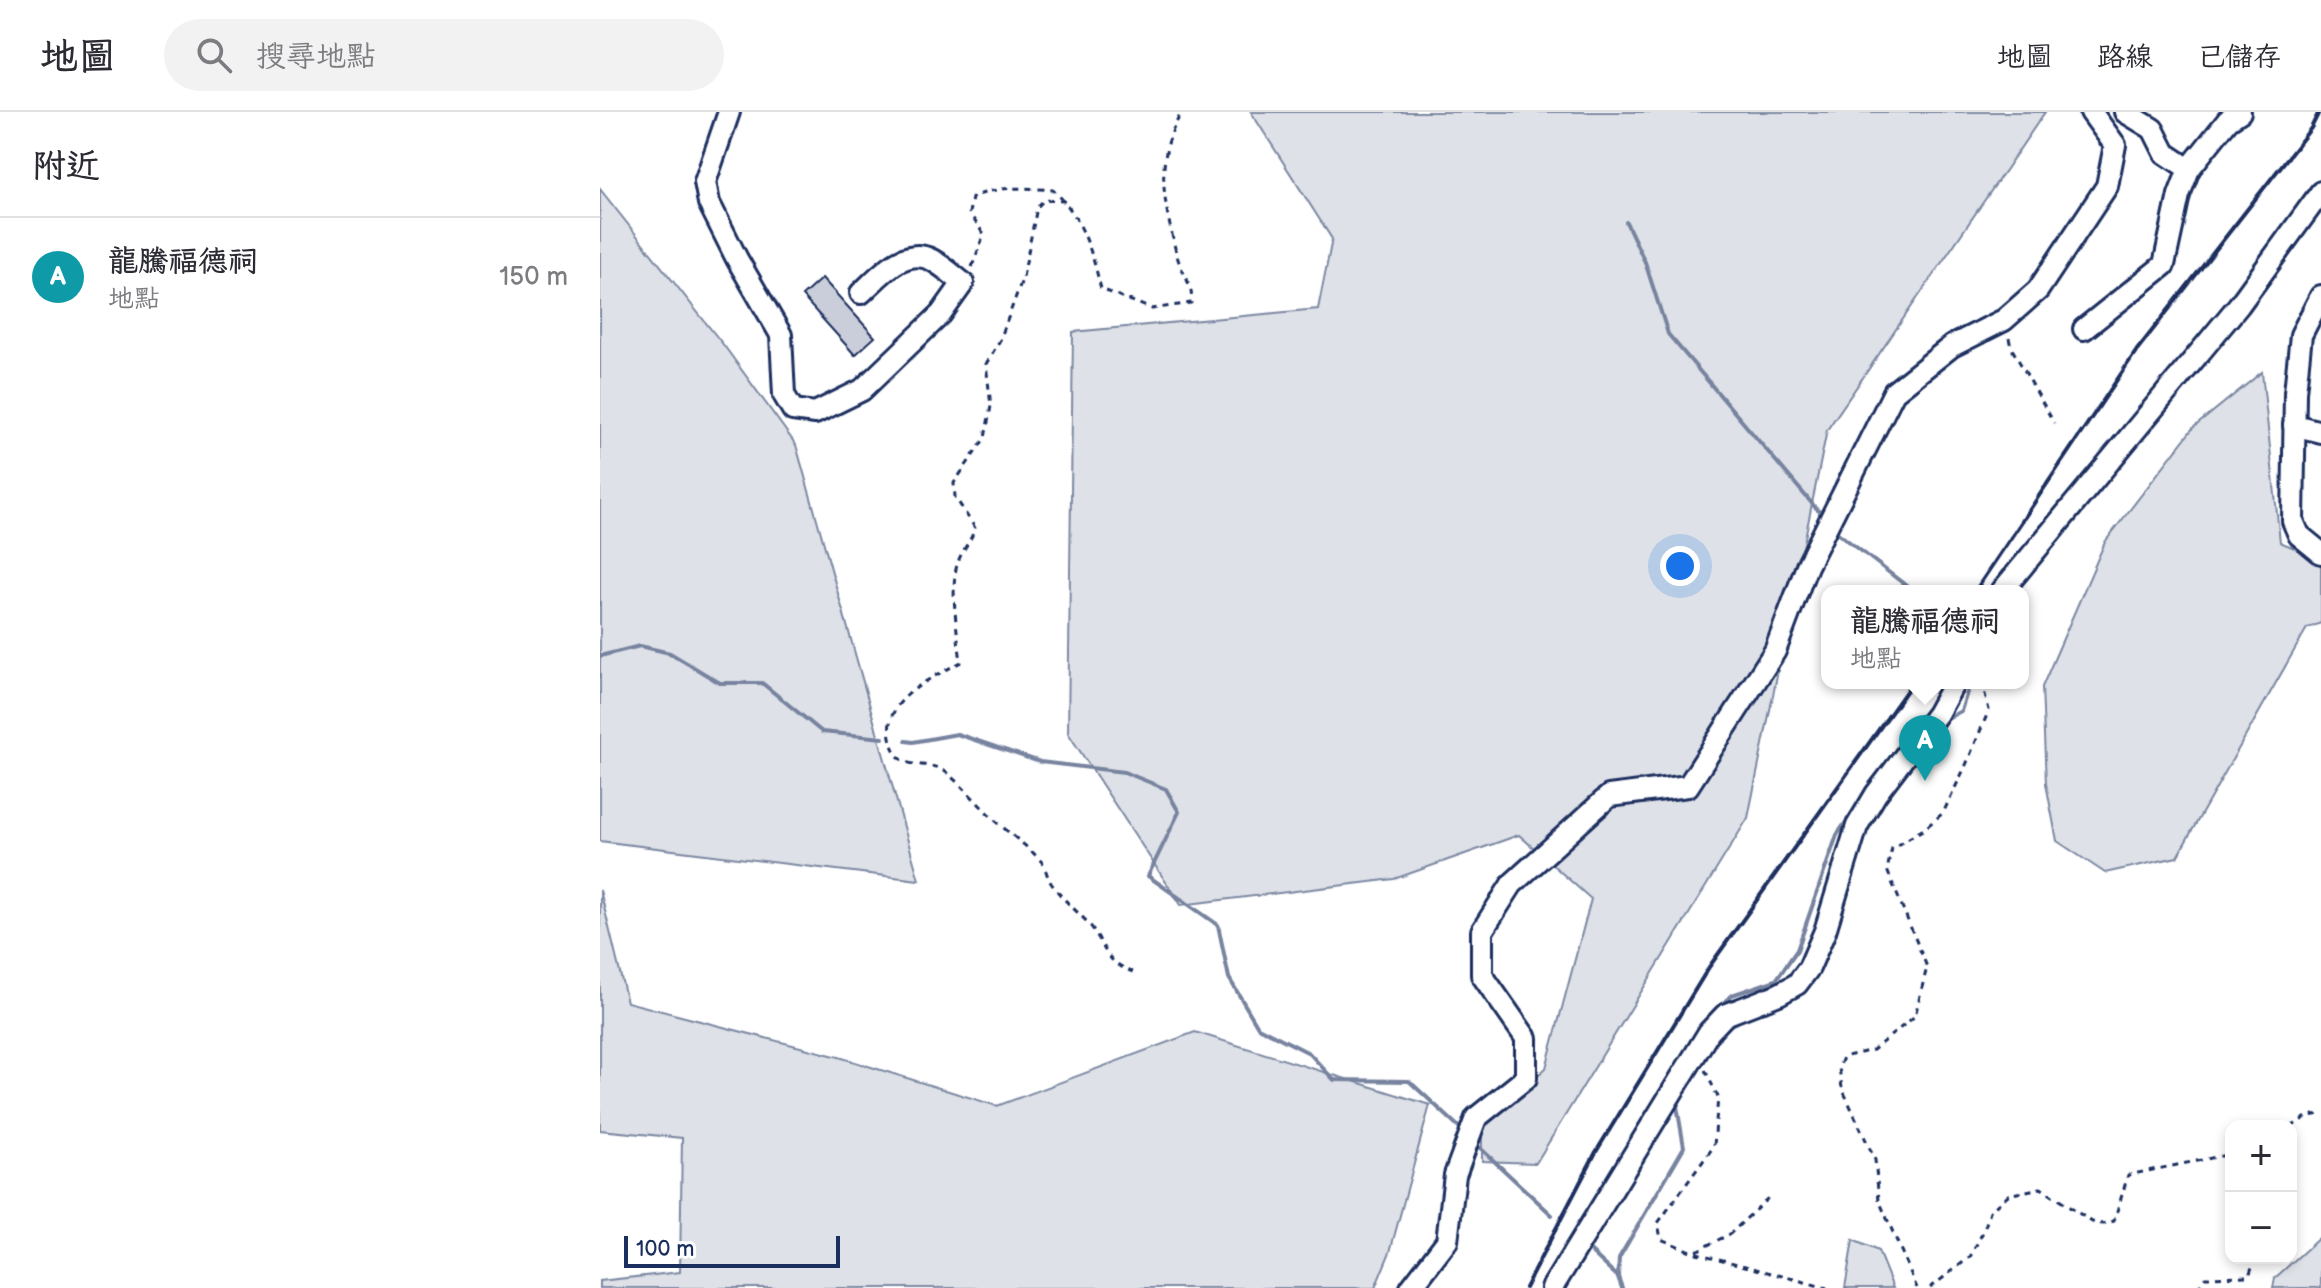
<!DOCTYPE html>
<html lang="zh-TW">
<head>
<meta charset="utf-8">
<style>
  :root { --surface:#fff; --page:#f2f2f3; --text:#2b2b33; --muted:#7c7c81; --line:#e1e1e2; --accent:#b45309 }
  body { margin:0; font-family:"Balsamiq Sans","LXGW WenKai TC",sans-serif; background:var(--page); color:var(--text) }
  .controls { position:absolute; right:24px; bottom:24px; display:grid; overflow:hidden; border-radius:16px; box-shadow:0 4px 12px #0003 }
  .controls button { width:72px; height:72px; display:grid; place-items:center; padding:0; border:0; border-bottom:2px solid var(--line); background:var(--surface); color:var(--text); font:40px sans-serif }
  .scale { position:absolute; left:24px; bottom:20px; width:216px; box-sizing:border-box; padding-left:8px; border:4px solid #1b2f5e; border-top:0; font-size:22px; line-height:28px; white-space:nowrap; color:#1b2f5e; -webkit-text-stroke:6px #fff; paint-order:stroke }
  .you { position:absolute; left:1080px; top:454px; width:28px; height:28px; margin:-20px; border:6px solid #fff; border-radius:50%; background:#1a73e8; box-shadow:0 0 0 12px #1a73e833 }
  .badge { display:grid; place-items:center; width:52px; height:52px; border-radius:50%; background:var(--accent); color:#fff; font-size:26px; font-weight:700 }
  .pin { position:absolute; translate:-50% -66px; filter:drop-shadow(0 2px 4px #0008) }
  .pin::after { content:''; position:absolute; top:42px; width:28px; height:24px; background:inherit; clip-path:polygon(0 0,100% 0,50% 100%) }
  .popup { position:absolute; left:1221px; top:473px; width:208px; height:104px; box-sizing:border-box; display:grid; place-content:center; border-radius:16px; background:var(--surface); filter:drop-shadow(0 2px 6px #0005); font-size:26px; white-space:nowrap; color:var(--muted) }
  .popup b { font-size:30px; color:var(--text) }
  .popup::after { content:''; position:absolute; left:50%; top:100%; margin-left:-16px; border:16px solid transparent; border-top-color:var(--surface) }
  .list { margin:0; padding:0; list-style:none }
  h2 { display:flex; justify-content:space-between; align-items:center; height:104px; margin:0; padding:0 32px; font-size:34px }
  h2 small { font-size:26px; font-weight:400; color:var(--muted) }
  .list li { display:grid; grid-template-columns:52px 1fr auto; gap:24px; align-items:center; box-sizing:border-box; height:120px; padding:0 32px; border-top:2px solid var(--line) }
  .list b { display:block; font-size:30px; white-space:nowrap }
  .list p { margin:0; font-size:26px; white-space:nowrap; color:var(--muted) }
  .list em { font-size:26px; font-style:normal; color:var(--muted) }
  .icon { flex:none; width:44px; height:44px; fill:none; stroke:currentColor; stroke-width:2; stroke-linecap:round; stroke-linejoin:round }
  .map { position:relative; flex:none; width:1721px; height:1176px; overflow:hidden }
  header { display:flex; align-items:center; gap:48px; box-sizing:border-box; height:112px; padding:0 40px; background:var(--surface); border-bottom:2px solid var(--line) }
  header strong { font-size:38px }
  nav { display:flex; gap:44px; margin-inline-start:auto; font-size:28px }
  .search { width:560px; height:72px; background:var(--page); display:flex; align-items:center; gap:20px; box-sizing:border-box; padding:0 28px; border-radius:44px; color:var(--muted); font-size:30px }
  main { display:flex }
  aside { flex:1; background:var(--surface) }
  .map>svg:first-child { display:block }
  .green { fill:#dee1e7; stroke:#7c88a2; stroke-width:2 }
  .lines { fill:none; stroke-linecap:round; stroke-linejoin:round }
  .stream { stroke:#77839f; stroke-width:4 }
  .building { fill:#caceda; stroke:#1b2f5e; stroke-width:2 }
  .minor-casing { stroke:#1b2f5e; stroke-width:26 }
  .path { stroke:#1b2f5e; stroke-width:3; stroke-dasharray:6 6; stroke-linecap:butt }
  .minor { stroke:#fff; stroke-width:20 }
  .rail { stroke:#1b2f5e; stroke-width:4 }
</style>
</head>
<body>
<header>
<strong>地圖</strong>
<div class="search"><svg class="icon" aria-label="search" viewBox="0 0 24 24"><circle cx="10" cy="10" r="6"/><path d="M15 15l6 6"/></svg>搜尋地點</div>
<nav><a>地圖</a><a>路線</a><a>已儲存</a></nav>
</header>
<main>
<aside>
<h2>附近<small></small></h2>
<ul class="list">
<li><span class="badge" style="background:#0f9aa8">A</span><div><b>龍騰福德祠</b><p>地點</p></div><em>150 m</em></li>
</ul>
</aside>
<div class="map">
<svg width="1721" height="1176" viewBox="0 0 1721 1176">
  <rect width="100%" height="100%" fill="#fff"/>
  <filter id="ink" filterUnits="userSpaceOnUse"><feTurbulence type="fractalNoise" baseFrequency=".0125" numOctaves="2"/><feDisplacementMap in="SourceGraphic" scale="16" xChannelSelector="R" yChannelSelector="G"/><feConvolveMatrix kernelMatrix="1 2 1 2 8 2 1 2 1" color-interpolation-filters="sRGB"/></filter>
  <g filter="url(#ink)">
    <!-- green -->
    <g class="green">
      <polygon points="651,0 1445,0 1227,318 1148,706 936,1051 882,1049 882,1012 946,956 991,787 919,723 794,767 581,793 468,621 473,220 718,197 732,127"/>
      <polygon points="0,77 125,235 196,333 319,768 0,729"/>
      <polygon points="1662,260 1680,430 1721,447 1721,511 1707,516 1577,745 1505,761 1457,729 1446,672 1442,575 1505,430 1593,316"/>
      <polygon points="0,778 27,890 239,945 397,994 595,920 830,993 790,1140 775,1176 0,1176 0,1169 80,1160 82,1026 0,1018"/>
      <polygon points="1721,1124 1721,1176 1673,1176 1675,1166"/>
      <polygon points="1253,1128 1278,1139 1293,1176 1245,1176"/>
    </g>
    <g class="lines">
      <!-- stream -->
      <g class="stream">
        <polyline points="1026,110 1045,150 1068,222 1220,401"/>
        <polyline points="1234,418 1313,479"/>
        <polyline points="0,544 40,534 70,541 120,571 162,571 222,620 283,626"/>
        <polyline points="1346,607 1361,599 1370,571"/>
        <polyline points="306,629 313,630 357,622 440,650 524,660 566,677 579,700 548,764 618,813 629,866 658,915 709,941 734,968 809,969 860,1016"/>
        <polyline points="1287,651 1299,633"/>
        <polyline points="1101,914 1132,883 1176,868 1197,838 1237,723 1259,691"/>
        <polyline points="878,1034 952,1103"/>
        <polyline points="989,1138 1017,1164"/>
        <polyline points="1022,1176 1018,1165 1019,1146 1084,1035 1077,994 1080,986"/>
      </g>
    </g>
    <!-- building -->
    <polygon class="building" points="222,166 275,225 255,243 202,184"/>
    <g class="lines">
      <defs>
        <g id="minor">
          <path d="M 129,0 L 105,70 L 109,91 L 137,147 L 181,223 L 184,283 L 193,298 L 215,301 L 262,278 L 341,202 L 363,171 C 353,163 343,154 332,148 C 304,133 279,165 261,181"/>
          <polyline points="1589,57 1628,8 1640,0"/>
          <polyline points="1721,184 1701,223 1695,280 1693,409 1699,423 1721,441"/>
          <polyline points="1484,217 1564,153 1579,83 1589,57 1565,41 1553,17 1525,0"/>
          <polyline points="1694,313 1721,320"/>
          <polyline points="1402,479 1639,193 1721,80"/>
          <polyline points="811,1176 847,1129 855,1063 876,1006 926,966 926,926 882,863 882,819 912,772 1009,684 1088,674 1175,539 1207,454 1294,280 1352,234 1404,208 1438,178 1507,74 1515,33 1491,0"/>
          <polyline points="952,1176 1109,920 1125,903 1179,882 1197,872 1209,856 1225,819 1257,714 1276,682 1337,602 1354,571"/>
        </g>
      </defs>
      <!-- minor casing -->
      <use href="#minor" class="minor-casing"/>
      <!-- path -->
      <g class="path">
        <path d="M 465,89 L 444,88 L 437,95 L 423,165 L 400,228 L 386,252 L 391,294 L 385,326 L 354,371 L 355,385 L 375,416 C 371,429 362,438 358,450 C 349,473 358,524 361,550 C 334,565 283,586 290,625 C 298,666 327,644 347,661 C 364,675 379,693 395,708 C 409,722 428,734 441,749 C 446,756 447,765 451,771 C 461,786 477,799 489,812 C 506,833 502,849 533,860"/>
        <path d="M 372,155 L 384,122 L 369,101 L 372,86 C 396,73 427,76 453,78 C 482,104 492,140 501,177 L 552,197 L 591,191 C 594,176 584,164 579,150 C 575,139 573,126 570,114 C 561,72 559,38 582,0"/>
        <polyline points="1409,226 1411,235 1454,311"/>
        <polyline points="1105,958 1118,985 1114,1034 1058,1111 1061,1127 1093,1140 1227,1176"/>
        <polyline points="1691,1015 1708,1004 1721,1002"/>
        <polyline points="1096,1139 1130,1122 1169,1085"/>
        <polyline points="1317,1176 1279,1088 1275,1048 1242,976 1239,956 1243,945 1273,938 1315,904 1327,855 1287,758 1292,736 1324,717 1343,701 1366,653 1389,598 1382,571"/>
        <polyline points="1330,1176 1370,1145 1384,1118 1390,1099 1408,1083 1441,1076 1492,1110 1503,1112 1514,1109 1528,1063 1631,1042"/>
        <polyline points="1598,1176 1605,1165 1649,1164 1653,1152"/>
      </g>
      <!-- minor -->
      <use href="#minor" class="minor"/>
      <!-- rail -->
      <g class="rail">
        <polyline points="1375,479 1537,238 1711,16 1719,0"/>
        <polyline points="925,1176 996,1040 1109,855 1312,571"/>
      </g>
    </g>
  </g>
</svg>
<div class="controls">
<button>+</button>
<button>−</button>
</div>
<div class="scale">100 m</div>
<div class="you"></div>
<div class="pin badge" style="left:1325px;top:669px;background:#0f9aa8">A</div>
<div class="popup"><b>龍騰福德祠</b>地點</div>
</div>
</main>
</body>
</html>
